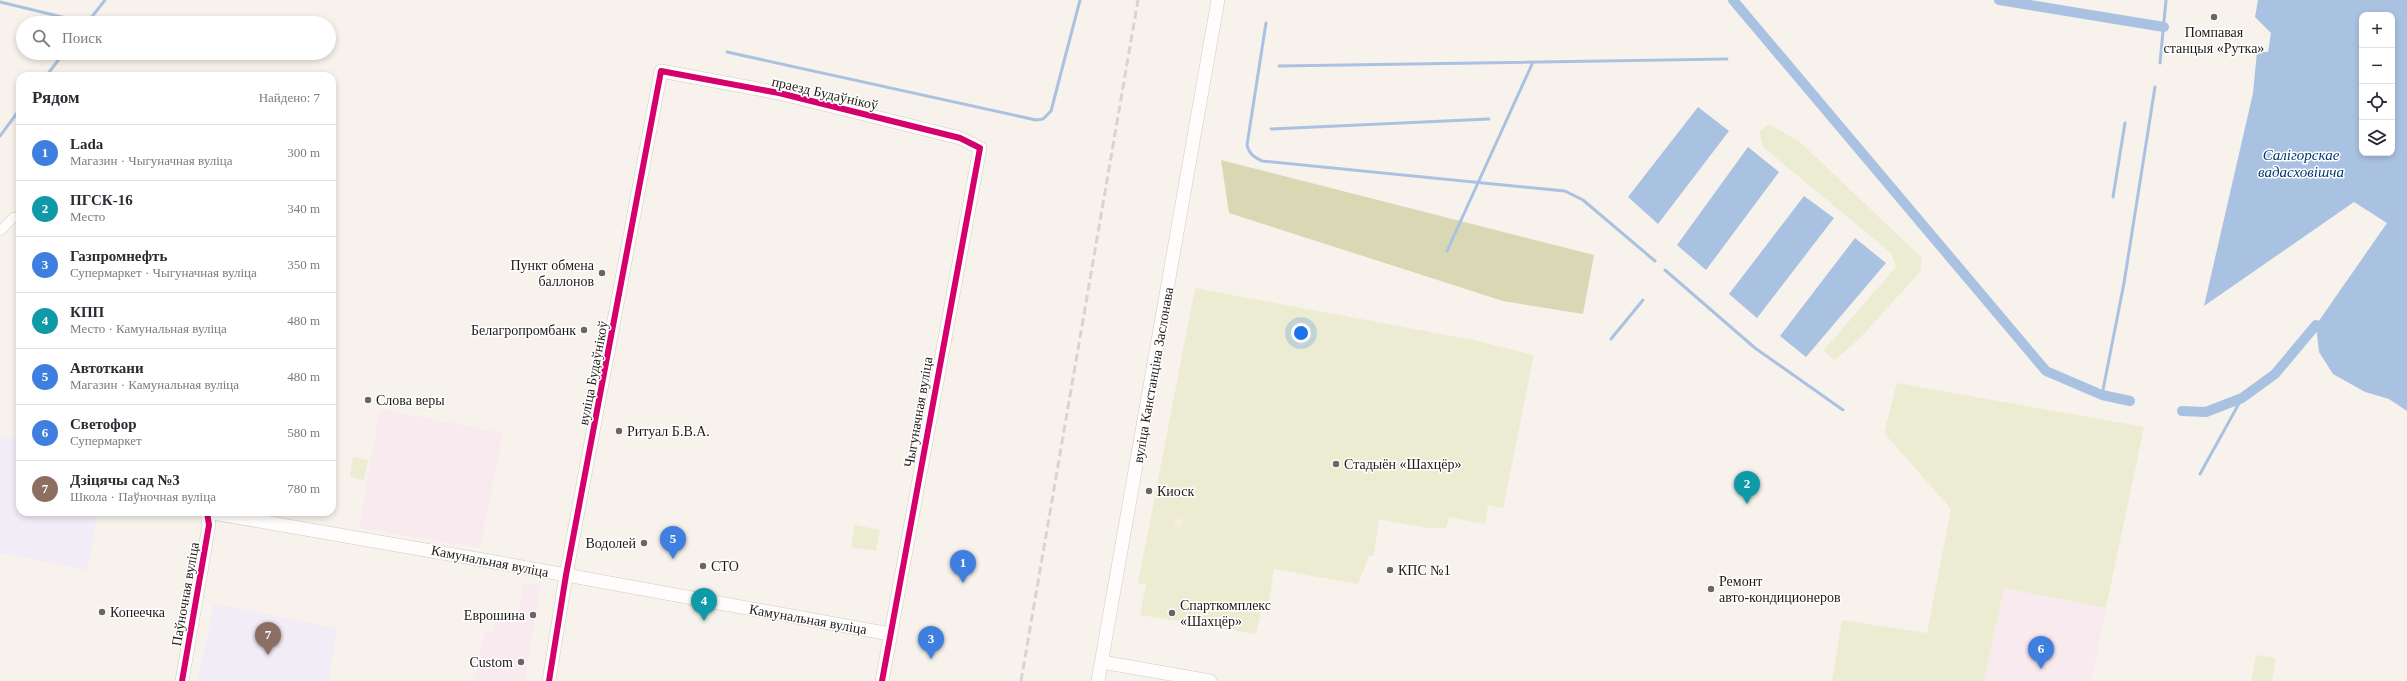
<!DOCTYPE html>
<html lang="ru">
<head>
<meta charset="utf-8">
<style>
  :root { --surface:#fff; --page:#f2f2f3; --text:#2b2b33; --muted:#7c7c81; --line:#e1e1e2; --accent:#6a6660 }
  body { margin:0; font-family:Georgia,serif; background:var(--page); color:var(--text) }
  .controls { position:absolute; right:12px; top:12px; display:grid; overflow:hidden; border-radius:8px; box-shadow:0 2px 6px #0003 }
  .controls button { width:36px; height:36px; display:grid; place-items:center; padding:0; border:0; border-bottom:1px solid var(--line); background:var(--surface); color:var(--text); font:20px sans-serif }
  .you { position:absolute; left:1301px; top:333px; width:14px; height:14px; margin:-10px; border:3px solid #fff; border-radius:50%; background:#1a73e8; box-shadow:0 0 0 6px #1a73e833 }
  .badge { display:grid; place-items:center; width:26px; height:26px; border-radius:50%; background:var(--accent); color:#fff; font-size:13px; font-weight:700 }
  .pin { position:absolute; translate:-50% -33px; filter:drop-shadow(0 1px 2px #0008) }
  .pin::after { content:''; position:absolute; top:21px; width:14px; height:12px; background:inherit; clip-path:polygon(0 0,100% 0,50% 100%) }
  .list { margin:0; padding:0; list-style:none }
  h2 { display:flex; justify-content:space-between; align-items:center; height:52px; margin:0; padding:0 16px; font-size:17px }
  h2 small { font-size:13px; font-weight:400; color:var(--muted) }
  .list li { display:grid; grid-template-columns:26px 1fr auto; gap:12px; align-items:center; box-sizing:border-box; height:56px; padding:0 16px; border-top:1px solid var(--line) }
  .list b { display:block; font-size:15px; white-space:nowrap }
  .list p { margin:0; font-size:13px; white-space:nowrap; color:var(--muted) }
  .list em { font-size:13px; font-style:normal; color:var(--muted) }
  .icon { flex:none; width:22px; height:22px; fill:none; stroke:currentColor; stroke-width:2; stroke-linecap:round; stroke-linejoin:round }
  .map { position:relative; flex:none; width:2407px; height:681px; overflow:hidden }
  .search { position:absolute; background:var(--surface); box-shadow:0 2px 6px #0003; left:16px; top:16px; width:320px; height:44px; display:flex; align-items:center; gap:10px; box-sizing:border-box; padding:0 14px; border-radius:22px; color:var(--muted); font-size:15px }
  .panel { position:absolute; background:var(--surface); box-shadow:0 2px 6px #0003; left:16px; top:72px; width:320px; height:444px; border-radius:12px }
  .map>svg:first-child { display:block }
  .commercial { fill:#f9eaef }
  .education { fill:#f1ecf6 }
  .green { fill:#ececd2 }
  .forest { fill:#d8d8b5 }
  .sand { fill:#f6eed7 }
  .water { fill:#aac2e1; fill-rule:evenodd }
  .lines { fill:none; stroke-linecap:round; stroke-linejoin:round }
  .stream { stroke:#aac2e1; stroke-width:3 }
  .canal { stroke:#aac2e1; stroke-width:10 }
  .street-casing { stroke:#cfcac5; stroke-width:10 }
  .secondary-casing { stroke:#cfcac5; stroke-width:14 }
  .street { stroke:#fefdfc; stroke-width:9 }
  .secondary { stroke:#fefdfc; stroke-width:13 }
  .rail { stroke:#d7d5d2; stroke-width:3; stroke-dasharray:8 4; stroke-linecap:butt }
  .cycleway-casing { stroke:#fff; stroke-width:8 }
  .cycleway { stroke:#d6006c; stroke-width:6 }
  .poi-dot { fill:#6a6660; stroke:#fff; stroke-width:1.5 }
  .labels { text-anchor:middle; stroke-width:3; stroke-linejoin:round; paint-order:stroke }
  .poi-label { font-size:14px; fill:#1e1a15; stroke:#fff; text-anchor:start }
  .street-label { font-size:14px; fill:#1e1a15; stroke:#fff }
  .water-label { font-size:15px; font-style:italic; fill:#00376d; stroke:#fff }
</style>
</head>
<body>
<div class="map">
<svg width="2407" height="681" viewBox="0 0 2407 681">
  <rect width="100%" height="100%" fill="#f8f2ec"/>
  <!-- commercial -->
  <g class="commercial">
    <polygon points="380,409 503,433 480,548 359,528"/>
    <polygon points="523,583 541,586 524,681 474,681 485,632 494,633 496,618 517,621"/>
    <polygon points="2004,588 2106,608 2091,681 1984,681"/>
  </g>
  <!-- education -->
  <g class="education">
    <polygon points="0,436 20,441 20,512 98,512 87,570 0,553"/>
    <polygon points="214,603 338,629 328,681 198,681"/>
  </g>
  <!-- green -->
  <g class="green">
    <polygon points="1769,124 1800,142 1922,258 1920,272 1859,339 1834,361 1824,350 1896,267 1891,253 1763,147 1759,132"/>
    <polygon points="1195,288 1473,340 1534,355 1503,508 1488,505 1485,524 1449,517 1446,528 1427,528 1379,519 1374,555 1369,556 1358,584 1274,569 1269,601 1263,601 1256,634 1140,615 1146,584 1138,584"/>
    <polygon points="1897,383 2144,427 2106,608 2004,588 1984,681 1832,681 1842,620 1927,633 1951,509 1884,433"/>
    <polygon points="353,457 368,460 364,480 350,477"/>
    <polygon points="855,525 880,530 876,551 851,547"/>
    <polygon points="2256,655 2276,658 2272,681 2251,681"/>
  </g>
  <!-- forest -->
  <polygon class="forest" points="1221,160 1594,255 1583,314 1503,301 1229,213"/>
  <!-- sand -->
  <circle class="sand" cx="1178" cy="523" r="4.5"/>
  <!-- water -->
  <g class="water">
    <path d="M 2258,0 L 2407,0 L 2407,411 L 2389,399 L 2365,392 L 2333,374 L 2319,352 L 2316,325 L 2387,223 L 2354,202 L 2204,306 L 2253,93 L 2257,52 L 2268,52 L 2271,33 L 2255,17 ZM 2362,15 L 2392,15 L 2392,153 L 2362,153 Z"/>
    <polygon points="1698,107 1729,131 1658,224 1628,197"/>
    <polygon points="1748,147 1779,172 1706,270 1677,245"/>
    <polygon points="1804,196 1834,218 1757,318 1729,294"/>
    <polygon points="1855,238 1886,263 1806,357 1780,336"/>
  </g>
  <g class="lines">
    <!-- stream -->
    <g class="stream">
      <polyline points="0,2 87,23 105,0"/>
      <path d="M 1266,23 L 1247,145 C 1249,154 1254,157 1262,161 L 1565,191 L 1583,200 L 1655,261"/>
      <polyline points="727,52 1036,120 1043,119 1051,111 1080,0"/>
      <polyline points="2160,63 2166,0"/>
      <polyline points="1279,66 1727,59"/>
      <polyline points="46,76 64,53"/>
      <polyline points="1271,129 1489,119"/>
      <polyline points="0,136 20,109"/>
      <polyline points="2113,197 2125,123"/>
      <polyline points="1447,251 1533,62"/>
      <polyline points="1665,270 1755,348 1843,410"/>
      <polyline points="1611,339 1643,300"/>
      <polyline points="2102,395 2124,283 2155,87"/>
      <polyline points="2200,474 2242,398"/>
    </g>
    <!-- canal -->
    <g class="canal">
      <polyline points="1733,0 2046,371 2102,395 2130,401"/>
      <polyline points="1999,0 2164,27"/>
      <polyline points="2182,411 2206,412 2242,398 2275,374 2316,325"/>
    </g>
    <defs>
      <polyline id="street" points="0,231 14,217"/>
      <g id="secondary">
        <polyline points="207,512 506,564 890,634"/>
        <polyline points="1102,662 1210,681"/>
        <polyline points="182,681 209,525 207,512"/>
        <polyline points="549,681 566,575 661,71 779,93 960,138 980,148 882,681"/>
        <polyline points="1098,681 1218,0"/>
      </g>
    </defs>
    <!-- street casing -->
    <use href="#street" class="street-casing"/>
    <!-- secondary casing -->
    <use href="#secondary" class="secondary-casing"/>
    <!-- street -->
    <use href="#street" class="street"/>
    <!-- secondary -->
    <use href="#secondary" class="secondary"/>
    <!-- rail -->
    <polyline class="rail" points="1021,681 1138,0"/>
    <defs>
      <g id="cycleway">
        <polyline points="182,681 209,525 207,512"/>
        <polyline points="549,681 566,575 661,71 779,93 960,138 980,148 882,681"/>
      </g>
    </defs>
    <!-- cycleway casing -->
    <use href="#cycleway" class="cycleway-casing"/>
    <!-- cycleway -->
    <use href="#cycleway" class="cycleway"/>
  </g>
  <!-- markers -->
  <g class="poi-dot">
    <circle cx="2214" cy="17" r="4"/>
    <circle cx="602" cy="273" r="4"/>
    <circle cx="584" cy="330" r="4"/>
    <circle cx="368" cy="400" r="4"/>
    <circle cx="619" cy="431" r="4"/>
    <circle cx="1336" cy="464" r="4"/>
    <circle cx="1149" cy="491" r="4"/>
    <circle cx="644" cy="543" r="4"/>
    <circle cx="703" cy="566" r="4"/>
    <circle cx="1390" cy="570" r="4"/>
    <circle cx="1711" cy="589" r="4"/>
    <circle cx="102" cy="612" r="4"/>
    <circle cx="1172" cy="613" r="4"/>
    <circle cx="533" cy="615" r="4"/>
    <circle cx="521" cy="662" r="4"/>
  </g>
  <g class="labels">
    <!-- poi labels -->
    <g class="poi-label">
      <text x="2214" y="37" text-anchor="middle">Помпавая<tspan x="2214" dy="16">станцыя «Рутка»</tspan></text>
      <text x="594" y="270" text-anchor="end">Пункт обмена<tspan x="594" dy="16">баллонов</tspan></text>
      <text x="576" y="335" text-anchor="end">Белагропромбанк</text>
      <text x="376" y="405">Слова веры</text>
      <text x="627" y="436">Ритуал Б.В.А.</text>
      <text x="1344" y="469">Стадыён «Шахцёр»</text>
      <text x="1157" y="496">Киоск</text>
      <text x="636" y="548" text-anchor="end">Водолей</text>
      <text x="711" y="571">СТО</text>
      <text x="1398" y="575">КПС №1</text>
      <text x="1719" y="586">Ремонт<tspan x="1719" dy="16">авто-кондиционеров</tspan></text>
      <text x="1180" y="610">Спарткомплекс<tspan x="1180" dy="16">«Шахцёр»</tspan></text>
      <text x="110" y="617">Копеечка</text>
      <text x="525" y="620" text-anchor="end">Еврошина</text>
      <text x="513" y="667" text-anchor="end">Custom</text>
    </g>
    <!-- street labels -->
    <g class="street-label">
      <text transform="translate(825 93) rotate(13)" y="5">праезд Будаўнікоў</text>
      <text transform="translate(593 373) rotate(-79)" y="5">вуліца Будаўнікоў</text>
      <text transform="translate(1153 375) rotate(-80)" y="5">вуліца Канстанціна Заслонава</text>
      <text transform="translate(918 412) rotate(-80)" y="5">Чыгуначная вуліца</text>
      <text transform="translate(490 561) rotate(11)" y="5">Камунальная вуліца</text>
      <text transform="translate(185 594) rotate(-80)" y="5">Паўночная вуліца</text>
      <text transform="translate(808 619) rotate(10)" y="5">Камунальная вуліца</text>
    </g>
    <!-- water labels -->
    <g class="water-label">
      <text x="2301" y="160">Салігорскае<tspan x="2301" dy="17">вадасховішча</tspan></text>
    </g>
  </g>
</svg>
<div class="controls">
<button>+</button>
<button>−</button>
<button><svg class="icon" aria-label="locate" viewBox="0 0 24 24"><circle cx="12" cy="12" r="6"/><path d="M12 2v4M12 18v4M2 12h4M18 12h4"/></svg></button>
<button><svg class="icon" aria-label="layers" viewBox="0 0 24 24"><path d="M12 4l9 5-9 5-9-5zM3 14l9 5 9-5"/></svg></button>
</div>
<div class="you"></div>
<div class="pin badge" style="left:963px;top:583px;background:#3f7fe0">1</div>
<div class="pin badge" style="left:1747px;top:504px;background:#0f9aa8">2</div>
<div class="pin badge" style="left:931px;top:659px;background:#3f7fe0">3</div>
<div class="pin badge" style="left:704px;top:621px;background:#0f9aa8">4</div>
<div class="pin badge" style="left:673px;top:559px;background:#3f7fe0">5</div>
<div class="pin badge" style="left:2041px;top:669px;background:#3f7fe0">6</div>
<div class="pin badge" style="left:268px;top:655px;background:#8d6e63">7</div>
<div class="search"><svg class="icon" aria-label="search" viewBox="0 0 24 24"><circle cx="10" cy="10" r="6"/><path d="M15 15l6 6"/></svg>Поиск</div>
<section class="panel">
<h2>Рядом<small>Найдено: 7</small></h2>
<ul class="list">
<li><span class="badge" style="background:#3f7fe0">1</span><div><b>Lada</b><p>Магазин · Чыгуначная вуліца</p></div><em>300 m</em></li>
<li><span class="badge" style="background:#0f9aa8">2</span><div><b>ПГСК-16</b><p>Место</p></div><em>340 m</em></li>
<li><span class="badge" style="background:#3f7fe0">3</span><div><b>Газпромнефть</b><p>Супермаркет · Чыгуначная вуліца</p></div><em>350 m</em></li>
<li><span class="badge" style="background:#0f9aa8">4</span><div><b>КПП</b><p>Место · Камунальная вуліца</p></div><em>480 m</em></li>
<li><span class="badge" style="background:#3f7fe0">5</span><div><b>Автоткани</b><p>Магазин · Камунальная вуліца</p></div><em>480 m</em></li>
<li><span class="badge" style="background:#3f7fe0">6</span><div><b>Светофор</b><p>Супермаркет</p></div><em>580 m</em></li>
<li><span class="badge" style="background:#8d6e63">7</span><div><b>Дзіцячы сад №3</b><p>Школа · Паўночная вуліца</p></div><em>780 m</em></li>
</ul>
</section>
</div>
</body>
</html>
